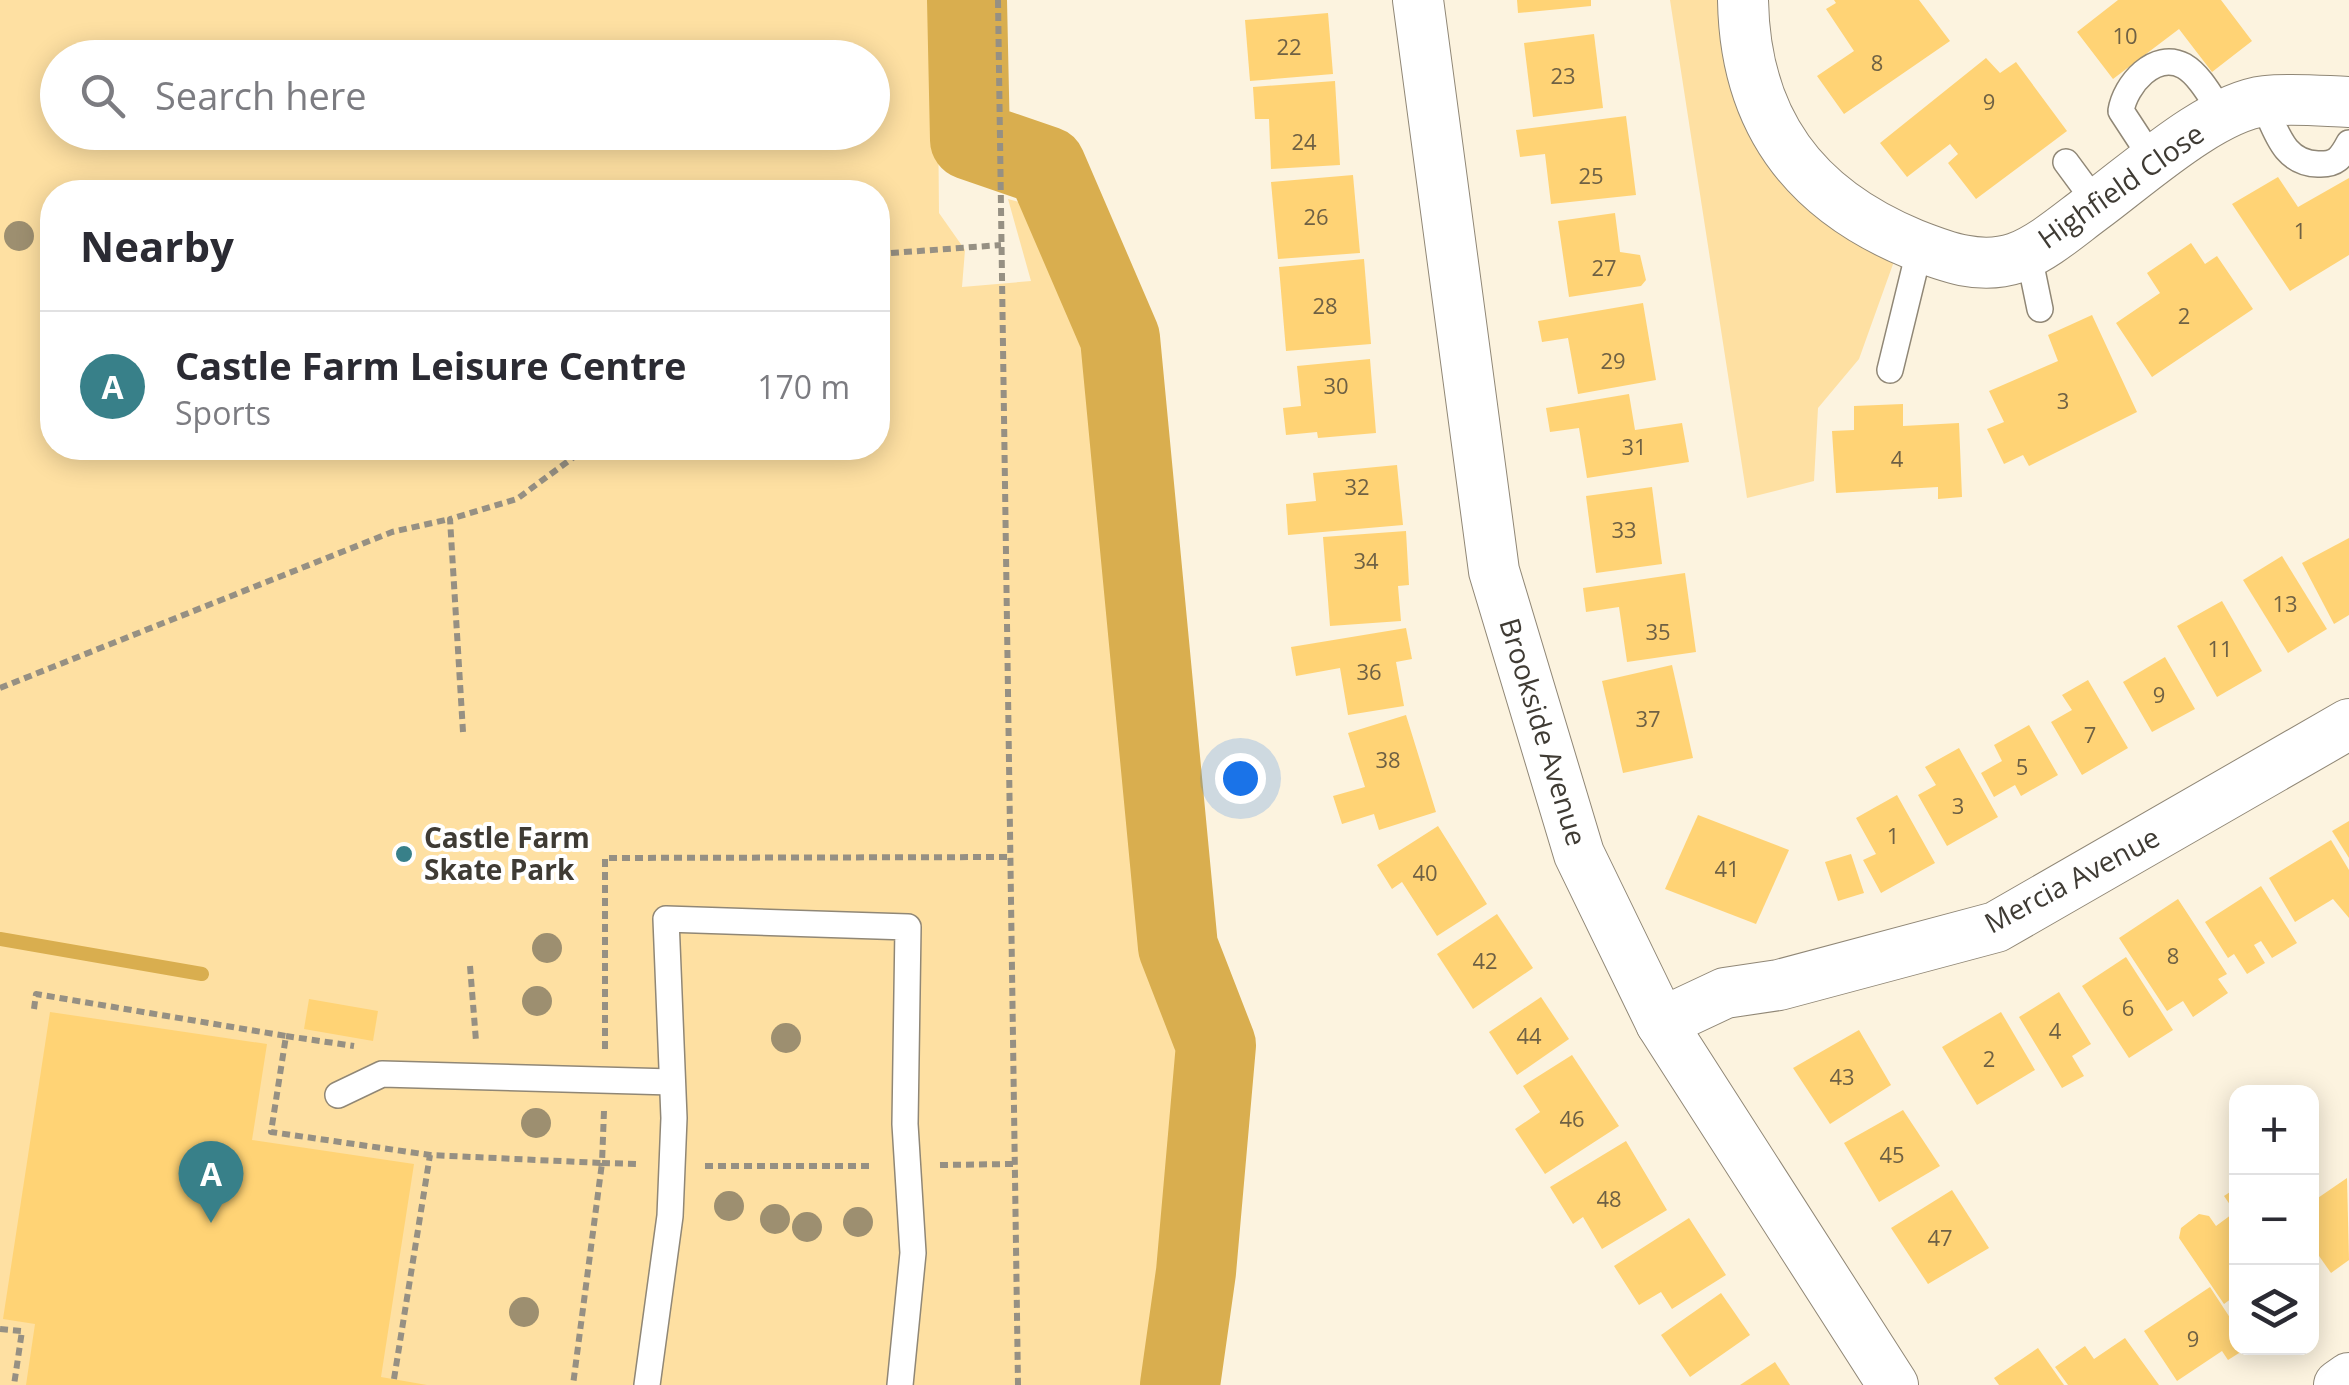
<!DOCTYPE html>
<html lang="en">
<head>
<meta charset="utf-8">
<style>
  :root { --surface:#fff; --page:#f2f2f3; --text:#2b2b33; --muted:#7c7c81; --line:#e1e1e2; --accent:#388089 }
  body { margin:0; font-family:"Open Sans",sans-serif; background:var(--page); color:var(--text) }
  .controls { position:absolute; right:30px; bottom:30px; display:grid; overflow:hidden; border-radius:20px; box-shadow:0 5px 25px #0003 }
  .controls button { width:90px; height:90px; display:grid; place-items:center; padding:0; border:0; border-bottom:2px solid var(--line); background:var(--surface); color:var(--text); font:50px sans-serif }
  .you { position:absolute; left:1240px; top:778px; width:35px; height:35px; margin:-25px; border:8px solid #fff; border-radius:50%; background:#1a73e8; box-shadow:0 0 0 15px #1a73e833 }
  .badge { display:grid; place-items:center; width:65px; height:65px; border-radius:50%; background:var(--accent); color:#fff; font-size:32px; font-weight:700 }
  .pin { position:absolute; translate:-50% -82px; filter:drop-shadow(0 2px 5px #0008) }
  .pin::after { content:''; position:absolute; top:52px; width:35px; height:30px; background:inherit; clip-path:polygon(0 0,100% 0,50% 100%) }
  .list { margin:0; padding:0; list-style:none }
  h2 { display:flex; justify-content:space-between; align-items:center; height:130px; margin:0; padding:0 40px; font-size:42px }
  h2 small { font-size:32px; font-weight:400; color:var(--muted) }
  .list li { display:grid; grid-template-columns:65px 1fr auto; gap:30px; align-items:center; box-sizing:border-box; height:150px; padding:0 40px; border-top:2px solid var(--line) }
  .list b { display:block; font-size:38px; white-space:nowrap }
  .list p { margin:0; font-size:32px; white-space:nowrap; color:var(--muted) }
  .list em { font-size:32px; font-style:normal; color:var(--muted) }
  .icon { flex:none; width:55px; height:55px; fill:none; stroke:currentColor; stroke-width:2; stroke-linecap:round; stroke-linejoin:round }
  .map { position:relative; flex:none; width:2349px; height:1385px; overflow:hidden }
  .search { position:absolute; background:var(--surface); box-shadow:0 5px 25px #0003; left:40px; top:40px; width:850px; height:110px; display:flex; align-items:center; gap:25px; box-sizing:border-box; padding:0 35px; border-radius:55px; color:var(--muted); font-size:38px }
  .panel { position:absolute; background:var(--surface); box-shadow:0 5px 25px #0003; left:40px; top:180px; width:850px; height:280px; border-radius:40px }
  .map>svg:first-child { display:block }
  .green { fill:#fee0a2; fill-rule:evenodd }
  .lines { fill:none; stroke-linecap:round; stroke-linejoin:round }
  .stream { stroke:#d9ae4f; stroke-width:14 }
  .river { stroke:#d9ae4f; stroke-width:80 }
  .building { fill:#ffd375 }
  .lane-casing { stroke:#908776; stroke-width:28 }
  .street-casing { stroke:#908776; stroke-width:52 }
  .path { stroke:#969083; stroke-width:6; stroke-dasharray:8 5; stroke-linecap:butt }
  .lane { stroke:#fff; stroke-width:25 }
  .street { stroke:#fff; stroke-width:50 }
  .tree { fill:#9d8f70 }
  .poi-dot { fill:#388089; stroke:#fff; stroke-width:4 }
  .labels { text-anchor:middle; stroke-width:8; stroke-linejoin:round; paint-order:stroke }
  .number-label { font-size:22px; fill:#6f6144 }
  .street-label { font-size:28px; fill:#3f3b34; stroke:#fff }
  .poi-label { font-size:28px; font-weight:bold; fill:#3f3b34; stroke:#fff; text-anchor:start }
</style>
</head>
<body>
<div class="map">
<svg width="2349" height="1385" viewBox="0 0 2349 1385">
  <rect width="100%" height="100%" fill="#fcf3df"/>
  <!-- green -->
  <g class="green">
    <path d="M 0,0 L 937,0 L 939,213 L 965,250 L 962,287 L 1031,281 L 1008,199 L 1061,214 L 1120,338 L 1178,947 L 1219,1044 L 1180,1385 L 0,1385 ZM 58,58 L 872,58 L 872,132 L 58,132 ZM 52,192 L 878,192 L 878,448 L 52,448 Z"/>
    <polygon points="1670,0 1743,0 1756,84 1902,239 1859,359 1818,408 1814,481 1747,498"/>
  </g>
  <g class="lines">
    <!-- stream -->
    <polyline class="stream" points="0,939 202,974"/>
    <!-- river -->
    <polyline class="river" points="967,0 970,140 1046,166 1120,338 1178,947 1216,1045 1196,1272 1180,1385"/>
  </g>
  <!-- building -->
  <g class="building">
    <polygon points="1517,0 1591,0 1591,6 1518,13"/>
    <polygon points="1834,0 1919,0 1950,41 1844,114 1817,76 1854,51 1826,9 1836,3"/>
    <polygon points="2118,0 2221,0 2252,41 2212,72 2179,29 2113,79 2077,32"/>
    <polygon points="1328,13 1333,74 1250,81 1245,20"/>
    <polygon points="1594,34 1603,108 1533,117 1524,43"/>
    <polygon points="1986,58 2000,73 2016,62 2067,131 1976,199 1948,163 1958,154 1950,144 1907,177 1880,143"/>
    <polygon points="1335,81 1340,165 1271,169 1269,119 1255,119 1253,87"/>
    <polygon points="1626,116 1636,195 1551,204 1545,154 1520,157 1516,130"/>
    <polygon points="1353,175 1360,253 1278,259 1271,182"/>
    <polygon points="2278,177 2298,207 2349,178 2349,255 2290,291 2232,204"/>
    <polygon points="1615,213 1620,252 1640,255 1646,280 1641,286 1569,297 1558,221"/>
    <polygon points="2191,243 2205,264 2217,256 2253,309 2152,377 2116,323 2160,293 2147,273"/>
    <polygon points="1364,259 1371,344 1286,351 1279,267"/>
    <polygon points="1643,303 1656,380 1578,394 1568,338 1542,342 1538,321"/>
    <polygon points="2092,315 2137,412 2029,466 2023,455 2004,464 1987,429 2004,422 1989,391 2058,361 2048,335"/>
    <polygon points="1370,359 1376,433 1318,438 1317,432 1286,435 1283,408 1301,406 1297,366"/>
    <polygon points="1629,394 1635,430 1682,423 1689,462 1587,478 1579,428 1550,432 1546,408"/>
    <polygon points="1903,404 1903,426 1959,423 1962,497 1938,499 1938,487 1836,493 1832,431 1854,430 1854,406"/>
    <polygon points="1397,465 1403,525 1288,535 1286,504 1316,501 1313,473"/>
    <polygon points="1652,487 1662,564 1596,573 1586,496"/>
    <polygon points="1406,531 1409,585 1398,586 1401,621 1330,626 1323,537"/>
    <polygon points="2349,538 2349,615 2334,624 2302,563"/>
    <polygon points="2282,556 2327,629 2288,653 2243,580"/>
    <polygon points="1685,573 1696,652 1627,662 1619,607 1586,612 1583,588"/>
    <polygon points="2222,601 2262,671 2217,697 2177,626"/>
    <polygon points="1406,628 1412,659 1396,662 1404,706 1348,715 1340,668 1296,676 1291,647"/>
    <polygon points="2165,657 2195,709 2152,732 2123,682"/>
    <polygon points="1672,665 1693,758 1623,773 1602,681"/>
    <polygon points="2088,680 2128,748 2082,775 2051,722 2072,710 2062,695"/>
    <polygon points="1406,715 1436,812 1379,830 1374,814 1342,824 1333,796 1365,787 1348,733"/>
    <polygon points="2029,725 2058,775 2021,796 2015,785 1994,797 1981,773 2002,761 1994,745"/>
    <polygon points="1959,748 1998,817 1947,846 1918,795 1936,785 1925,767"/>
    <polygon points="1897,795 1935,863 1881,893 1863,860 1876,854 1856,818"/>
    <polygon points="1698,815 1789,850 1756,924 1665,889"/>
    <polygon points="2349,821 2349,858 2332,831"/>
    <polygon points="1438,826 1487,904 1437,936 1402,882 1392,889 1377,865"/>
    <polygon points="2331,840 2349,870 2349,918 2333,899 2295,922 2269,878"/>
    <polygon points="1851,854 1864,893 1838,901 1825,862"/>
    <polygon points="2261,886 2297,943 2272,958 2261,941 2254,945 2265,963 2247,974 2234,954 2228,958 2205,922"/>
    <polygon points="2178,899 2227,974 2218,979 2228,993 2193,1017 2183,1001 2167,1011 2119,938"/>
    <polygon points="1497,914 1533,968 1473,1009 1437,954"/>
    <polygon points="2126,957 2173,1030 2129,1058 2082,986"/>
    <polygon points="2059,992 2091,1044 2072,1056 2084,1076 2062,1088 2019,1017"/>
    <polygon points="1541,997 1569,1039 1517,1075 1489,1032"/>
    <polygon points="309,999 378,1011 373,1041 304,1029"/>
    <polygon points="50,1012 267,1044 252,1140 414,1164 381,1377 427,1385 26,1385 35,1324 3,1319"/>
    <polygon points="2001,1012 2035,1070 1977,1105 1942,1047"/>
    <polygon points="1859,1030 1891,1085 1830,1124 1793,1068"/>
    <polygon points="1572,1055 1619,1126 1545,1174 1515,1129 1540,1112 1523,1086"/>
    <polygon points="1903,1110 1940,1166 1879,1202 1844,1143"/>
    <polygon points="1626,1141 1667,1210 1602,1249 1583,1217 1573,1224 1550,1187"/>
    <polygon points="2347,1178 2349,1260 2331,1273 2312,1246 2312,1202"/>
    <polygon points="2236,1188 2236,1295 2224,1304 2179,1238 2181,1228 2199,1214 2209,1216 2216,1226 2235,1212 2224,1196"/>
    <polygon points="1952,1190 1989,1248 1928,1284 1891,1228"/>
    <polygon points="1689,1218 1726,1275 1672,1309 1661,1292 1639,1305 1614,1266"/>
    <polygon points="2210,1287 2236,1327 2236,1348 2247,1348 2228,1360 2222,1351 2177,1381 2144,1331"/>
    <polygon points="1721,1293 1750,1335 1690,1377 1661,1335"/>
    <polygon points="2125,1338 2159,1385 2068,1385 2055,1367 2085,1346 2094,1359"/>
    <polygon points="2038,1348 2064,1385 1999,1385 1994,1378"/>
    <polygon points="1775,1362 1790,1385 1740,1385"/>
  </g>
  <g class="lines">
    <defs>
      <g id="lane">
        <path d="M 2262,101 C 2276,129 2282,163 2318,164 C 2336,165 2341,158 2349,143"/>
        <polyline points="2066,162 2097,204"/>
        <path d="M 2155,163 L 2121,111 C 2125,85 2155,50 2184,66 C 2201,76 2213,101 2224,116"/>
        <polyline points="2028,251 2040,309"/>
        <polyline points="1890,370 1920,247"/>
        <polyline points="338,1095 382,1074 672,1082"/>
        <polyline points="647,1385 670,1216 674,1118 666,919 908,927 905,1124 913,1253 900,1385"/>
      </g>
      <g id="street">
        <polyline points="1418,0 1494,571 1579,854 1661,1023 1893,1385"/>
        <path d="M 1743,0 C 1745,121 1804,199 1913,244 C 1946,257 1980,270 2016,258 C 2043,248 2069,225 2092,208 C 2136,176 2211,107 2265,101 C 2292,98 2322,101 2349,102"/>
        <polyline points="1661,1023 1725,993 1779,985 1996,927 2349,724"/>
        <polyline points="2339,1385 2349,1378"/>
      </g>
    </defs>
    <!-- lane casing -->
    <use href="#lane" class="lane-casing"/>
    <!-- street casing -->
    <use href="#street" class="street-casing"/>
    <!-- path -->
    <g class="path">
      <polyline points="998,0 1018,1385"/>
      <polyline points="878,254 1001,245"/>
      <polyline points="0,688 392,532 450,519"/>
      <polyline points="463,732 450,519 517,499 586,448"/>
      <polyline points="470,966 476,1041"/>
      <polyline points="34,1009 36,994 286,1036 271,1132 430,1155 602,1163 573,1385"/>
      <polyline points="286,1036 354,1046"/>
      <polyline points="605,1049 605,858 1011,857"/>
      <polyline points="604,1111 602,1163 638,1164"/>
      <polyline points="940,1165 1014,1164"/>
      <polyline points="705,1166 873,1166"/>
      <polyline points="0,1329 22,1331 14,1385"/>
      <polyline points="394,1379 430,1155"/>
    </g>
    <!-- lane -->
    <use href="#lane" class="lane"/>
    <!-- street -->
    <use href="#street" class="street"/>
  </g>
  <!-- trees -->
  <g class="tree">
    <circle cx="19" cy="236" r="15"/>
    <circle cx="547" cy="948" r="15"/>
    <circle cx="537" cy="1001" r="15"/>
    <circle cx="786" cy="1038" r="15"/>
    <circle cx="536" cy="1123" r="15"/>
    <circle cx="729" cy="1206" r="15"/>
    <circle cx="775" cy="1219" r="15"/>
    <circle cx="858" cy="1222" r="15"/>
    <circle cx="807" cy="1227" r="15"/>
    <circle cx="524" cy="1312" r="15"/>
  </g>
  <!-- markers -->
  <circle class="poi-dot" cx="404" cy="854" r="10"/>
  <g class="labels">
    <!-- number labels -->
    <g class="number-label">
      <text x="2125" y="44">10</text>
      <text x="1289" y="55">22</text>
      <text x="1877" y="71">8</text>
      <text x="1563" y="84">23</text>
      <text x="1989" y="110">9</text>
      <text x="1304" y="150">24</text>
      <text x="1591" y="184">25</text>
      <text x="1316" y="225">26</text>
      <text x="2300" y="239">1</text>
      <text x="1604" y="276">27</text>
      <text x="1325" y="314">28</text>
      <text x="2184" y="324">2</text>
      <text x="1613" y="369">29</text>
      <text x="1336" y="394">30</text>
      <text x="2063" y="409">3</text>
      <text x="1634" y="455">31</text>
      <text x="1897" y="467">4</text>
      <text x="1357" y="495">32</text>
      <text x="1624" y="538">33</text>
      <text x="1366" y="569">34</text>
      <text x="2285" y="612">13</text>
      <text x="1658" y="640">35</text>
      <text x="2220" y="657">11</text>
      <text x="1369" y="680">36</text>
      <text x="2159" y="703">9</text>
      <text x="1648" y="727">37</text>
      <text x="2090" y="743">7</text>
      <text x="1388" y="768">38</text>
      <text x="2022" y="775">5</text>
      <text x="1958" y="814">3</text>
      <text x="1893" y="844">1</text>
      <text x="1727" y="877">41</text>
      <text x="1425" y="881">40</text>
      <text x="2173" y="964">8</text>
      <text x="1485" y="969">42</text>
      <text x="2128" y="1016">6</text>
      <text x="2055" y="1039">4</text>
      <text x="1529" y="1044">44</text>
      <text x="1989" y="1067">2</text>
      <text x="1842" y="1085">43</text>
      <text x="1572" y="1127">46</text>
      <text x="1892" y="1163">45</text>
      <text x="1609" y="1207">48</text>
      <text x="1940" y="1246">47</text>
      <text x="2193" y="1347">9</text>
    </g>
    <!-- street labels -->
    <g class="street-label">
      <text transform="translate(2121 186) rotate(-35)" y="10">Highfield Close</text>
      <text transform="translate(1543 732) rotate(73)" y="10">Brookside Avenue</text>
      <text transform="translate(2072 880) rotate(-28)" y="10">Mercia Avenue</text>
    </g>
    <!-- poi labels -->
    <g class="poi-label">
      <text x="424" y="848">Castle Farm<tspan x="424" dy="32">Skate Park</tspan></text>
    </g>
  </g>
</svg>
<div class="controls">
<button>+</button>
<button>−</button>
<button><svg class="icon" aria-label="layers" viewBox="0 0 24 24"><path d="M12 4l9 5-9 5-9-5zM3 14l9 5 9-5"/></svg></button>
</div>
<div class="you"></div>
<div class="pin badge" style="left:211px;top:1223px">A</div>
<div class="search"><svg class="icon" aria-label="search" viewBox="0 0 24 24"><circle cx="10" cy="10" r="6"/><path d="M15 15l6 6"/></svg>Search here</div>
<section class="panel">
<h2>Nearby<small></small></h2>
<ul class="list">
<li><span class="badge">A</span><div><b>Castle Farm Leisure Centre</b><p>Sports</p></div><em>170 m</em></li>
</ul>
</section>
</div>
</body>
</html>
